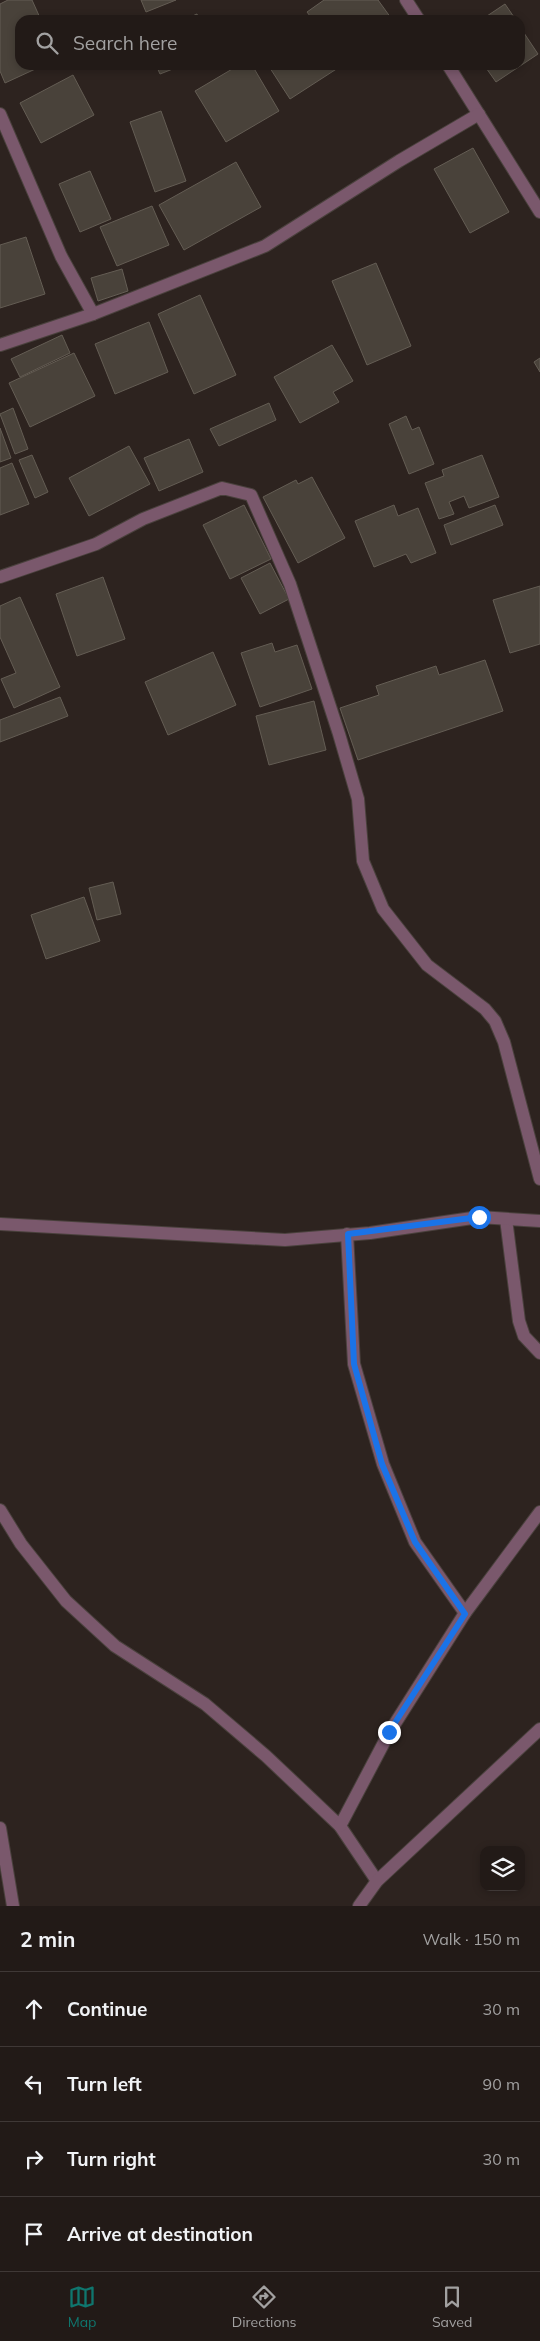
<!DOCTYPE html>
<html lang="en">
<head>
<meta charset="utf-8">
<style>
  :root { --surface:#221a17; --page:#2e2724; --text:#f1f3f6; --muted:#a2a1a1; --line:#3f3836; --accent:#0f766e }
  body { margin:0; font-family:Mulish,sans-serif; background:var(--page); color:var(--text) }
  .controls { position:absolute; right:15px; bottom:15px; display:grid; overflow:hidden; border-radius:10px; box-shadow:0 2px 8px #0003 }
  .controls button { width:45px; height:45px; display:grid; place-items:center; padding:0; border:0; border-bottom:1px solid var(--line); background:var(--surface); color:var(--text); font:25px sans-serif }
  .stop { position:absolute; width:15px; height:15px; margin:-11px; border:4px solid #1a73e8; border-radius:50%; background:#fff }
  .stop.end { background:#1a73e8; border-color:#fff; box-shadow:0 1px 5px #0008 }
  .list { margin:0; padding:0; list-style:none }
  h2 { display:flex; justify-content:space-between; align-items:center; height:65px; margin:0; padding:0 20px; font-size:21px }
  h2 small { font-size:16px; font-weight:400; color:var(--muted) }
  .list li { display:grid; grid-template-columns:32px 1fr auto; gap:15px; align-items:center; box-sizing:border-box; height:75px; padding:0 20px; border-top:1px solid var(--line) }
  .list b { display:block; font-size:19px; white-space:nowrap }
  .list em { font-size:16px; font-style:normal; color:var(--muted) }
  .icon { flex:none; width:28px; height:28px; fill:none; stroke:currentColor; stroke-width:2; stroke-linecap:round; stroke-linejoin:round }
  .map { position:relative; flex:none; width:540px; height:1906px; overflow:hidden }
  .search { position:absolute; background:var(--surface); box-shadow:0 2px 8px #0003; left:15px; right:15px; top:15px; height:55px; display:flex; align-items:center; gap:12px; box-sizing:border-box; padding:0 18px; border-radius:15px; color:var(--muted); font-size:19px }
  .sheet { height:365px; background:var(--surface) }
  nav { display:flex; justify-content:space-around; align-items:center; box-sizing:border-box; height:70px; border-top:1px solid var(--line); background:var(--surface); font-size:14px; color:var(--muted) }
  nav a { display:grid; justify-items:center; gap:2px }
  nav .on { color:var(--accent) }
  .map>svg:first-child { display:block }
  .building { fill:#49423a; stroke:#645d54 }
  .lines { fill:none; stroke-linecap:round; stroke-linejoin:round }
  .minor-casing { stroke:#4a413d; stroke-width:14 }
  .minor { stroke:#7a586c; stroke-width:12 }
  .route { stroke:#1a73e8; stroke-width:6 }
</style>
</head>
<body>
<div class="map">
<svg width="540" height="1906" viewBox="0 0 540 1906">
  <rect width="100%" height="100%" fill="#2d231f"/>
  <!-- building -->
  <g class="building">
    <polygon points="8,0 32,0 41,20 20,20 20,65 44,65 5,83 0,71 0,4"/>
    <polygon points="141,0 176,0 146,12"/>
    <polygon points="324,0 378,0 391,18 313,20 307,12"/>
    <polygon points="505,4 516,20 481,20"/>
    <polygon points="197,14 199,20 183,20"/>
    <polygon points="520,27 538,54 496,82 484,65 520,65"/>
    <polygon points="156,65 183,65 160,74"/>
    <polygon points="239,65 252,65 279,111 226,142 195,91"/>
    <polygon points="268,65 336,65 338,68 290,99"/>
    <polygon points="73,75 94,115 41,143 20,103"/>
    <polygon points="161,111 186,181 155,192 130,122"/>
    <polygon points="473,148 509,212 470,233 434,169"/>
    <polygon points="236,162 261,207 184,250 159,205"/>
    <polygon points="90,171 111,219 80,232 59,184"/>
    <polygon points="152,206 169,245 117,266 100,227"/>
    <polygon points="26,237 45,294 0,308 0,245"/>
    <polygon points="376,263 411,346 367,365 332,281"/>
    <polygon points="122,269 128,291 98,301 91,278"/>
    <polygon points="200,295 236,375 194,394 158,314"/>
    <polygon points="149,322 168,372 115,394 95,344"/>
    <polygon points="62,335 70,353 20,377 11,359"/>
    <polygon points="332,345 353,381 333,392 339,402 300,423 274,377"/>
    <polygon points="74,353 95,396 30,427 9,383"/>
    <polygon points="540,358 540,372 534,362"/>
    <polygon points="269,403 276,420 219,446 210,429"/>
    <polygon points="13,408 28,449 15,454 0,414"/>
    <polygon points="406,416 412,430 419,427 434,464 409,474 389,424"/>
    <polygon points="0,428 11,458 0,462"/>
    <polygon points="189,439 203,472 159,491 144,458"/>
    <polygon points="129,446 150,484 89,516 69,478"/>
    <polygon points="32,455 48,492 35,498 19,460"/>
    <polygon points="482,455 499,497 469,508 464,496 449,502 454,514 439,519 425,483 444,476 442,470"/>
    <polygon points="12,463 29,504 0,515 0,468"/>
    <polygon points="312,477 345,538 298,563 263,497 296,480 298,484"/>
    <polygon points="244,505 271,559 230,579 203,525"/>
    <polygon points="394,505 398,516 418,508 436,553 411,563 406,554 374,567 355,521"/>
    <polygon points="495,505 503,525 451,545 444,525"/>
    <polygon points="270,563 289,599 260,614 241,578"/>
    <polygon points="103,577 125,639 77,656 56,594"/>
    <polygon points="540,586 540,644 510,653 493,600"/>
    <polygon points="20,597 60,687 14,708 1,679 16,673 0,637 0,606"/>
    <polygon points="272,643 275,652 297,645 312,689 260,707 241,653"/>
    <polygon points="213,652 236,705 168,735 145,682"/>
    <polygon points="485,660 503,711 358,760 340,708 379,695 376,686 436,666 439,675"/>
    <polygon points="60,697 68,716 0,742 0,720"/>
    <polygon points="314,701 326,750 269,765 256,716"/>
    <polygon points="113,882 121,914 97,920 89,888"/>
    <polygon points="84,897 100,941 46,959 31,915"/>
  </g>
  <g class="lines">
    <defs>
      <g id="minor">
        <polyline points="406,0 419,20"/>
        <polyline points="448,65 540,212"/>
        <polyline points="0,114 61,256 93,314"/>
        <polyline points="0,345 93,314 265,246 399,161 479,114"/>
        <polyline points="0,577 96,544 143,519 222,488 251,495 290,584 339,734 358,799 363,861 383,909 427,965 485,1009 495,1021 504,1042 540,1179"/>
        <polyline points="506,1219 519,1321 524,1336 540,1353"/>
        <polyline points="0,1224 285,1240 370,1233 479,1217 540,1221"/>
        <polyline points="347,1234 354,1364 383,1464 415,1542 465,1613"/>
        <polyline points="0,1510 21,1544 66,1601 115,1646 205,1704 266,1756 340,1826 377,1881"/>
        <polyline points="340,1826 389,1733 465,1613 540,1512"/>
        <polyline points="0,1828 13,1906"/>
        <polyline points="359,1906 377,1881 540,1729"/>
      </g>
    </defs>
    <!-- minor casing -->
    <use href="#minor" class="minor-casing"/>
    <!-- minor -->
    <use href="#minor" class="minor"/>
  </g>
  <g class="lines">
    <!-- route -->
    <polyline class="route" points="389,1732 465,1614 415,1542 382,1464 354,1364 348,1234 479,1217"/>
  </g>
</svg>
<div class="controls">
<button><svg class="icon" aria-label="layers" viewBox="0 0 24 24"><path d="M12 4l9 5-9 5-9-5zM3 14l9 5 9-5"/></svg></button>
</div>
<div class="stop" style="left:479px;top:1217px"></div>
<div class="stop end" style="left:389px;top:1732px"></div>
<div class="search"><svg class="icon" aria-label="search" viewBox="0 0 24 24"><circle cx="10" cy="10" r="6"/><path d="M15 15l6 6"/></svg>Search here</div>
</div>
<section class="sheet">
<h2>2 min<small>Walk · 150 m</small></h2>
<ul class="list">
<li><svg class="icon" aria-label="ahead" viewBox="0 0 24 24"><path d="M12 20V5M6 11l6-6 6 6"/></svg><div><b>Continue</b></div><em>30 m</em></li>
<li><svg class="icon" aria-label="left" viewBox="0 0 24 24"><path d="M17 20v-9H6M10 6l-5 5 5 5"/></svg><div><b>Turn left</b></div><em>90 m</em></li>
<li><svg class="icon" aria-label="right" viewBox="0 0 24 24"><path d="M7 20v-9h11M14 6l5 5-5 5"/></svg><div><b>Turn right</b></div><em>30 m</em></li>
<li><svg class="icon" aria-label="arrive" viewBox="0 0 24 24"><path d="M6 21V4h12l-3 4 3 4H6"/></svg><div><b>Arrive at destination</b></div></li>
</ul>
</section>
<nav>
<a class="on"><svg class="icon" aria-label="map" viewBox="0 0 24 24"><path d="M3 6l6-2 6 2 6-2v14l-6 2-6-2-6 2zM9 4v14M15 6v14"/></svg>Map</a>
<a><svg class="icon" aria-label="directions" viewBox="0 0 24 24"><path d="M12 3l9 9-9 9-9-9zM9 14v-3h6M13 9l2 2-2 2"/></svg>Directions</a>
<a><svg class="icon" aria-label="saved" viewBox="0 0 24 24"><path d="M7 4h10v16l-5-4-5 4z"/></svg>Saved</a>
</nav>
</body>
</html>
